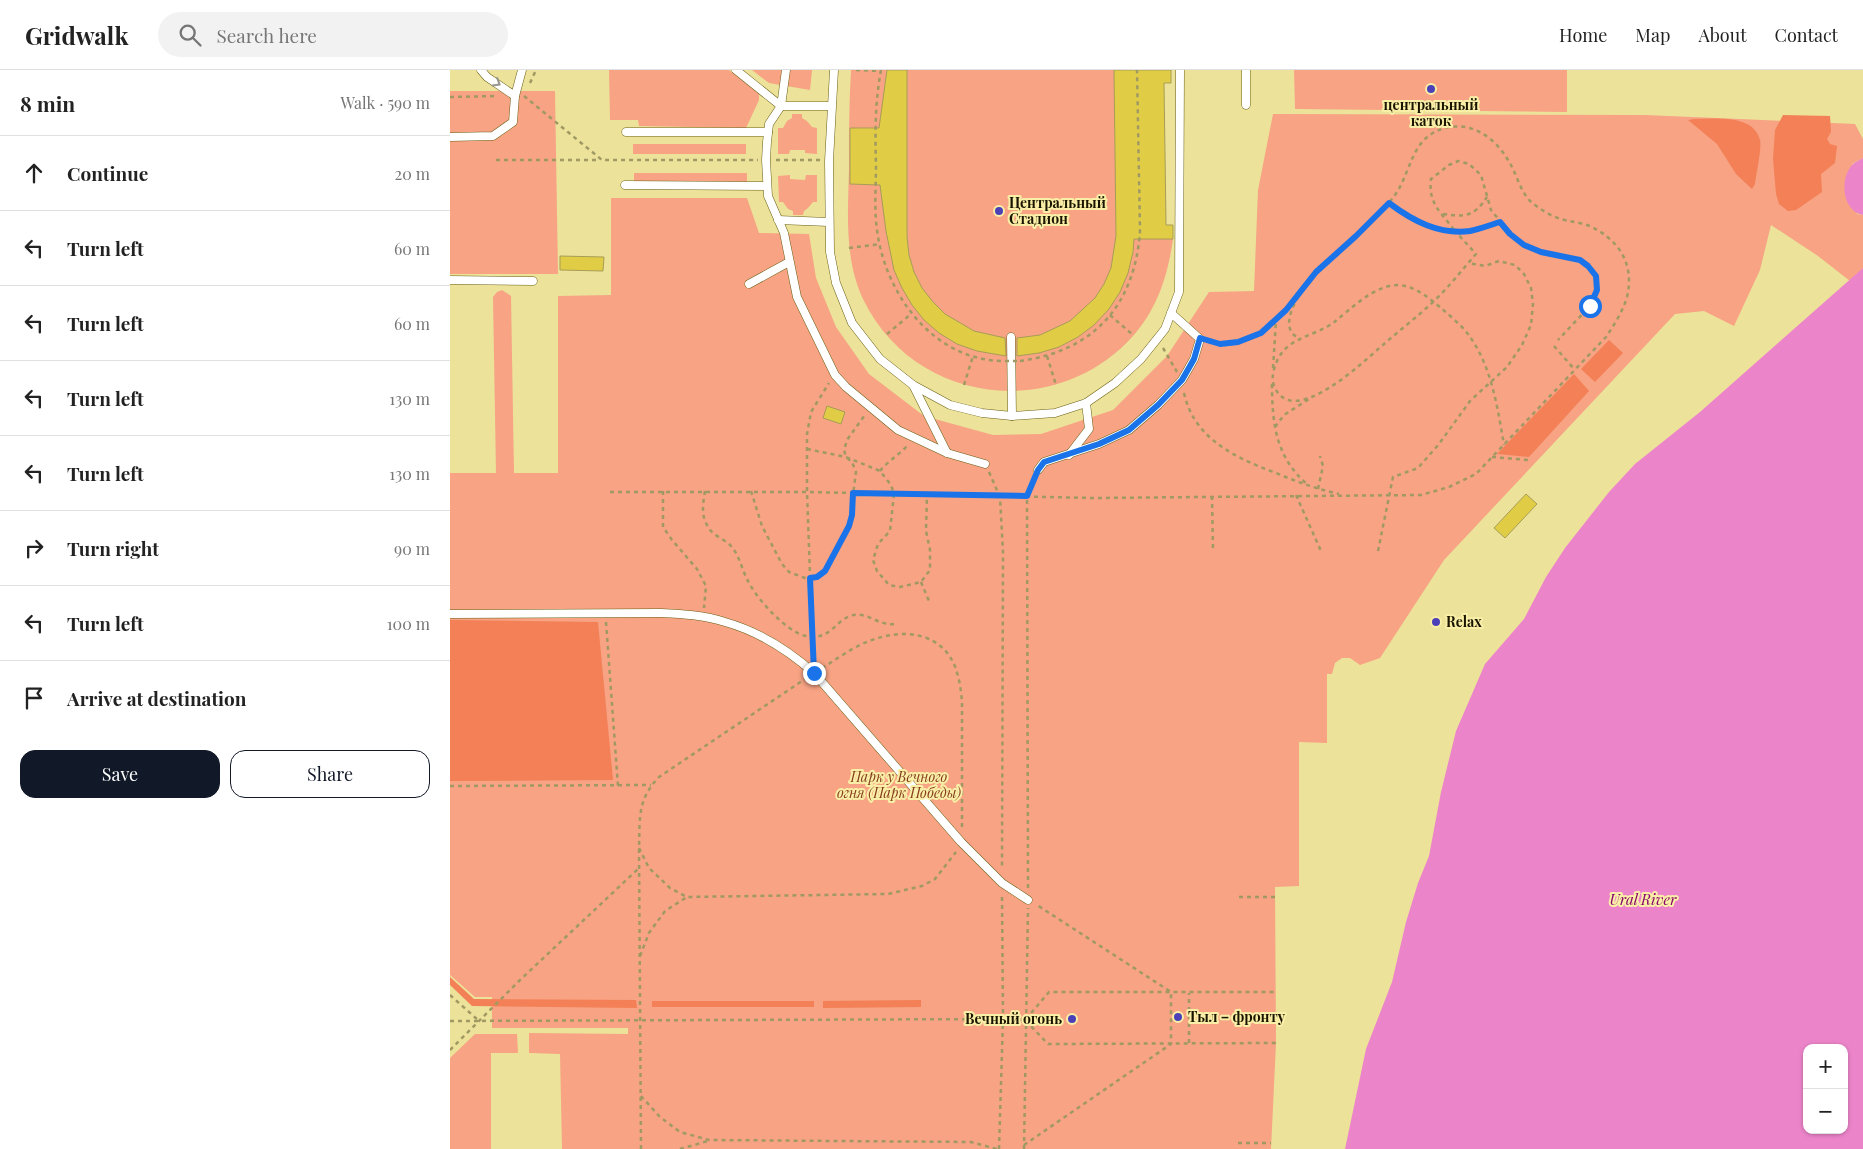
<!DOCTYPE html>
<html lang="en">
<head>
<meta charset="utf-8">
<style>
  :root { --surface:#fff; --page:#f2f2f2; --text:#222; --muted:#767676; --line:#e0e0e0; --accent:#111827 }
  body { margin:0; font-family:"Playfair Display",serif; background:var(--page); color:var(--text) }
  .controls { position:absolute; right:15px; bottom:15px; display:grid; overflow:hidden; border-radius:10px; box-shadow:0 1px 4px #0004 }
  .controls button { width:45px; height:45px; display:grid; place-items:center; padding:0; border:0; border-bottom:1px solid var(--line); background:var(--surface); color:var(--text); font:25px sans-serif }
  .stop { position:absolute; width:15px; height:15px; margin:-11px; border:4px solid #1a73e8; border-radius:50%; background:#fff }
  .stop.end { background:#1a73e8; border-color:#fff; box-shadow:0 1px 5px #0008 }
  .list { margin:0; padding:0; list-style:none }
  h2 { display:flex; justify-content:space-between; align-items:center; height:65px; margin:0; padding:0 20px; font-size:21px }
  h2 small { font-size:16px; font-weight:400; color:var(--muted) }
  .list li { display:grid; grid-template-columns:32px 1fr auto; gap:15px; align-items:center; box-sizing:border-box; height:75px; padding:0 20px; border-top:1px solid var(--line) }
  .list b { display:block; font-size:19px; white-space:nowrap }
  .list em { font-size:16px; font-style:normal; color:var(--muted) }
  .actions { display:flex; gap:10px; padding:15px 20px }
  .actions a { flex:1; padding:11px 0; border:1px solid var(--accent); border-radius:15px; text-align:center; font-size:18px; color:var(--accent) }
  .actions .main { background:var(--accent); color:#fff }
  .icon { flex:none; width:28px; height:28px; fill:none; stroke:currentColor; stroke-width:2; stroke-linecap:round; stroke-linejoin:round }
  .map { position:relative; flex:none; width:1413px; height:1079px; overflow:hidden }
  header { display:flex; align-items:center; gap:30px; box-sizing:border-box; height:70px; padding:0 25px; background:var(--surface); border-bottom:1px solid var(--line) }
  header strong { font-size:24px }
  nav { display:flex; gap:28px; margin-inline-start:auto; font-size:18px }
  .search { width:350px; height:45px; background:var(--page); display:flex; align-items:center; gap:12px; box-sizing:border-box; padding:0 18px; border-radius:28px; color:var(--muted); font-size:19px }
  main { display:flex }
  aside { flex:1; background:var(--surface) }
  .map>svg:first-child { display:block }
  .green { fill:#f7a384 }
  .forest { fill:#f38056 }
  .water { fill:#ec84ca; fill-rule:evenodd }
  .building { fill:#e1cd45; stroke:#a79d57 }
  .lines { fill:none; stroke-linecap:round; stroke-linejoin:round }
  .lane-casing { stroke:#6a6015; stroke-width:9 }
  .path { stroke:#a19963; stroke-width:2.5; stroke-dasharray:4 4; stroke-linecap:butt }
  .lane { stroke:#fff; stroke-width:8 }
  .path-bridge { stroke:#a19963; stroke-width:2.5; stroke-dasharray:4 4; stroke-linecap:butt }
  .oneway { stroke:#97958c }
  .route { stroke:#1a73e8; stroke-width:6 }
  .poi-dot { fill:#4b40b7; stroke:#faefa7; stroke-width:2 }
  .labels { text-anchor:middle; stroke-width:4; stroke-linejoin:round; paint-order:stroke }
  .poi-label { font-size:14px; font-weight:bold; fill:#181400; stroke:#faefa7; text-anchor:start }
  .park-label { font-size:14px; font-style:italic; fill:#853c1f; stroke:#faefa7 }
  .water-label { font-size:15px; font-style:italic; fill:#860069; stroke:#faefa7 }
</style>
</head>
<body>
<header>
<strong>Gridwalk</strong>
<div class="search"><svg class="icon" aria-label="search" viewBox="0 0 24 24"><circle cx="10" cy="10" r="6"/><path d="M15 15l6 6"/></svg>Search here</div>
<nav><a>Home</a><a>Map</a><a>About</a><a>Contact</a></nav>
</header>
<main>
<aside>
<h2>8 min<small>Walk · 590 m</small></h2>
<ul class="list">
<li><svg class="icon" aria-label="ahead" viewBox="0 0 24 24"><path d="M12 20V5M6 11l6-6 6 6"/></svg><div><b>Continue</b></div><em>20 m</em></li>
<li><svg class="icon" aria-label="left" viewBox="0 0 24 24"><path d="M17 20v-9H6M10 6l-5 5 5 5"/></svg><div><b>Turn left</b></div><em>60 m</em></li>
<li><svg class="icon" aria-label="left" viewBox="0 0 24 24"><path d="M17 20v-9H6M10 6l-5 5 5 5"/></svg><div><b>Turn left</b></div><em>60 m</em></li>
<li><svg class="icon" aria-label="left" viewBox="0 0 24 24"><path d="M17 20v-9H6M10 6l-5 5 5 5"/></svg><div><b>Turn left</b></div><em>130 m</em></li>
<li><svg class="icon" aria-label="left" viewBox="0 0 24 24"><path d="M17 20v-9H6M10 6l-5 5 5 5"/></svg><div><b>Turn left</b></div><em>130 m</em></li>
<li><svg class="icon" aria-label="right" viewBox="0 0 24 24"><path d="M7 20v-9h11M14 6l5 5-5 5"/></svg><div><b>Turn right</b></div><em>90 m</em></li>
<li><svg class="icon" aria-label="left" viewBox="0 0 24 24"><path d="M17 20v-9H6M10 6l-5 5 5 5"/></svg><div><b>Turn left</b></div><em>100 m</em></li>
<li><svg class="icon" aria-label="arrive" viewBox="0 0 24 24"><path d="M6 21V4h12l-3 4 3 4H6"/></svg><div><b>Arrive at destination</b></div></li>
</ul>
<div class="actions"><a class="main">Save</a><a>Share</a></div>
</aside>
<div class="map">
<svg width="1413" height="1079" viewBox="0 0 1413 1079">
  <rect width="100%" height="100%" fill="#ece29a"/>
  <!-- green -->
  <g class="green">
    <polygon points="159,0 279,0 309,23 309,30 296,58 189,56 188,50 160,50"/>
    <polygon points="302,0 362,0 360,20 319,13"/>
    <path d="M 401,0 L 698,0 L 700,169 L 723,169 C 718,204 708,238 683,266 C 606,352 464,335 413,229 C 394,188 398,143 399,99 C 399,66 399,33 401,0 Z"/>
    <polygon points="844,0 1117,0 1117,42 845,39"/>
    <polygon points="0,21 105,21 108,204 0,204"/>
    <polygon points="342,44 352,44 352,48 357,51 362,57 367,58 367,84 355,83 355,80 340,80 339,84 328,84 328,58 333,58 337,51 342,48"/>
    <polygon points="823,44 1195,45 1405,54 1413,69 1413,88 1402,94 1407,144 1413,145 1413,198 1400,211 1368,186 1321,155 1310,200 1284,256 1254,241 1225,244 994,490 930,588 910,595 900,588 892,588 885,593 882,604 877,604 877,673 849,672 849,816 825,817 826,973 821,1079 112,1079 110,984 79,983 79,963 178,964 178,958 42,958 42,927 25,927 0,905 0,403 46,403 43,227 47,222 52,220 61,226 64,403 108,403 108,226 161,225 161,128 297,128 309,163 359,164 366,208 386,257 419,304 474,346 543,365 591,364 663,340 717,286 759,222 804,221 808,120"/>
    <rect x="183" y="74" width="113" height="10"/>
    <rect x="184" y="103" width="113" height="11"/>
    <polygon points="340,105 340,109 355,110 356,105 367,105 367,132 363,132 358,138 354,141 353,145 343,145 343,141 338,139 333,132 329,132 328,106"/>
    <polygon points="25,964 67,964 68,983 41,983 41,1079 0,1079 0,988"/>
  </g>
  <!-- forest -->
  <g class="forest">
    <polygon points="1333,45 1380,46 1381,62 1377,69 1380,74 1387,76 1385,93 1371,104 1372,122 1346,140 1338,141 1329,134 1326,124 1323,89 1325,60"/>
    <path d="M 1244,49 C 1266,49 1303,44 1310,70 C 1312,78 1306,105 1305,114 L 1302,119 L 1286,104 L 1267,74 L 1238,50 Z"/>
    <polygon points="1159,270 1173,283 1145,312 1131,299"/>
    <polygon points="1124,304 1139,321 1079,387 1047,384"/>
    <polygon points="0,550 148,552 163,710 0,711"/>
    <polygon points="0,907 24,929 186,930 187,938 22,936 0,915"/>
    <polygon points="471,930 471,937 373,938 373,931"/>
    <rect x="202" y="931" width="162" height="6"/>
  </g>
  <!-- water -->
  <g class="water">
    <path d="M 1413,88 L 1413,145 C 1392,141 1389,108 1403,94 C 1405,92 1410,90 1413,88 Z"/>
    <path d="M 1413,198 L 1413,1079 L 895,1079 L 916,979 L 942,912 L 956,852 L 968,813 L 979,786 L 991,722 L 1006,661 L 1035,594 L 1074,549 L 1096,507 L 1115,478 L 1159,422 L 1185,394 L 1250,342 ZM 1357,978 L 1394,978 L 1394,1060 L 1357,1060 Z"/>
  </g>
  <!-- building -->
  <g class="building">
    <polygon points="437,0 457,0 457,167 459,185 464,202 472,218 483,232 495,244 524,261 555,268 556,286 527,281 507,274 489,263 474,250 462,235 452,218 444,200 436,161 430,115 400,114 400,58 429,58"/>
    <polygon points="664,0 721,0 721,13 714,13 716,155 723,155 723,169 684,169 683,182 678,203 670,222 659,239 644,255 628,267 609,277 589,283 567,286 567,268 590,265 620,251 645,228 654,214 661,198 666,166"/>
    <polygon points="110,186 154,187 153,201 110,200"/>
    <polygon points="377,336 395,342 391,354 373,348"/>
    <polygon points="1076,424 1087,434 1055,468 1044,458"/>
  </g>
  <g class="lines">
    <defs>
      <g id="lane">
        <polyline points="31,0 37,7 65,26"/>
        <polyline points="286,0 331,36 381,36"/>
        <polyline points="336,0 331,36 319,54 317,72 316,90 318,126 334,163 347,227 385,305 396,317 448,360 497,383 535,394"/>
        <polyline points="384,0 379,91 380,182 386,213 402,253 430,289 463,315 500,335 532,343 562,346 605,343 636,333 665,313 691,289 715,259 729,222 730,0"/>
        <polyline points="796,0 796,35"/>
        <polyline points="176,62 318,62"/>
        <polyline points="0,67 43,66 63,52 65,26 72,0"/>
        <polyline points="175,115 317,116"/>
        <polyline points="328,150 379,152"/>
        <polyline points="0,210 83,211"/>
        <polyline points="299,214 339,192"/>
        <polyline points="561,267 562,346"/>
        <polyline points="463,315 497,383"/>
        <polyline points="619,385 639,359 636,333"/>
        <polyline points="588,400 594,392 649,374 679,360 708,335 732,310 744,289 750,269 721,243"/>
        <path d="M 0,544 L 210,543 C 231,544 254,545 275,552 C 307,561 339,581 364,603 L 511,772 L 552,813 L 578,830"/>
      </g>
    </defs>
    <!-- lane casing -->
    <use href="#lane" class="lane-casing"/>
    <!-- path -->
    <g class="path">
      <polyline points="406,0 431,1"/>
      <path d="M 431,0 C 425,32 425,63 426,95 C 426,117 424,139 427,160 C 435,223 482,289 551,291"/>
      <polyline points="80,13 86,0"/>
      <polyline points="74,26 152,90 308,90"/>
      <polyline points="0,27 46,26"/>
      <polyline points="46,90 150,90"/>
      <polyline points="326,90 370,90"/>
      <path d="M 939,133 L 956,146 L 980,158 L 1005,161 L 1026,184 C 1012,200 998,218 983,232 C 967,247 950,260 934,274 C 915,290 845,359 825,318 C 820,309 824,297 828,289 C 839,267 865,266 883,253 C 901,239 924,215 948,215 C 965,216 978,227 991,238 C 998,244 1006,251 1013,258 C 1041,290 1047,335 1054,375"/>
      <path d="M 993,144 C 1015,147 1024,147 1037,127"/>
      <path d="M 1050,152 L 1021,161 L 1005,161 C 991,142 978,134 981,109 L 999,95 L 1008,91 L 1019,94 L 1031,105 L 1041,140 L 1060,163 L 1075,175 L 1091,182 L 1130,189 L 1146,206 L 1147,220 L 1140,236 L 1108,270"/>
      <polyline points="399,178 430,174"/>
      <polyline points="660,245 683,265"/>
      <polyline points="437,264 461,244"/>
      <path d="M 759,272 C 795,282 825,254 846,228"/>
      <polyline points="1104,276 1125,300"/>
      <polyline points="713,278 727,302"/>
      <polyline points="597,286 606,315"/>
      <path d="M 570,291 C 644,281 685,235 690,161 L 687,0"/>
      <polyline points="823,298 826,251"/>
      <path d="M 822,314 C 822,354 826,388 858,415"/>
      <polyline points="514,315 523,286"/>
      <path d="M 734,323 C 744,369 786,388 826,403 C 847,412 867,419 889,424"/>
      <polyline points="825,357 834,345 859,329"/>
      <polyline points="357,379 396,387 430,401 441,415 444,424 440,461 428,474 423,490 427,501 439,515 450,517 471,512 480,500 480,480 476,461 477,425"/>
      <polyline points="1042,387 1078,390"/>
      <path d="M 430,401 C 438,391 449,385 458,375"/>
      <polyline points="539,402 550,427 553,482 552,799"/>
      <polyline points="868,419 873,396 870,386"/>
      <polyline points="213,421 213,457 222,470 247,499 256,516 254,538"/>
      <path d="M 255,421 C 253,433 251,445 257,455 C 261,465 273,468 280,475 C 289,484 291,497 297,509 C 305,527 336,562 356,566 C 380,571 385,551 400,546 C 416,540 428,556 444,554"/>
      <polyline points="301,421 312,456 332,494 339,502 355,508 367,507 375,501 399,456 406,402 402,392 396,387 394,380 397,370 415,345"/>
      <path d="M 160,422 L 357,422 L 643,428 L 971,425 L 999,417 L 1026,404 L 1156,267 C 1164,255 1173,241 1177,227 C 1185,193 1168,168 1137,155 C 1129,152 1120,152 1111,149 C 1100,146 1088,138 1079,130 C 1069,118 1066,102 1058,90 C 1045,68 1022,51 995,58 C 962,67 962,98 947,122 C 938,136 926,147 914,158 C 899,173 881,186 867,202 C 855,214 823,257 849,268"/>
      <polyline points="846,425 871,481"/>
      <polyline points="762,426 763,481"/>
      <polyline points="928,481 943,407 968,398 989,374 1020,331 1057,297 1072,275 1081,255 1083,234 1081,218 1074,204 1065,195 1049,191 1035,196 1018,193"/>
      <polyline points="471,512 479,531"/>
      <polyline points="156,552 168,716"/>
      <polyline points="363,589 357,422 357,364 361,342 379,313"/>
      <path d="M 372,598 C 387,589 403,577 419,571 C 450,559 488,560 504,594 C 509,606 511,619 512,632 L 512,758"/>
      <polyline points="0,716 201,715"/>
      <polyline points="189,778 199,798 220,818 237,827 438,824 472,816 485,809 506,782"/>
      <polyline points="578,818 577,426 584,410"/>
      <polyline points="789,827 825,827"/>
      <polyline points="190,886 199,863 215,841 237,827"/>
      <polyline points="0,925 28,950"/>
      <polyline points="576,949 599,922 826,922"/>
      <polyline points="0,951 553,949 575,950 598,974 826,973"/>
      <polyline points="739,973 739,923"/>
      <polyline points="0,980 69,911 188,799"/>
      <polyline points="191,1026 210,1047 230,1062 259,1070 521,1072 547,1079"/>
      <polyline points="788,1073 821,1073"/>
      <polyline points="574,1075 721,974 721,922 587,835"/>
      <path d="M 191,1079 L 189,778 C 190,748 187,730 209,707 L 355,609"/>
      <polyline points="230,1079 258,1071"/>
      <polyline points="549,1079 553,949 552,825"/>
      <polyline points="574,1079 578,838"/>
    </g>
    <!-- lane -->
    <use href="#lane" class="lane"/>
    <!-- path-bridge -->
    <polyline class="path-bridge" points="555,291 568,291"/>
  </g>
  <!-- one-way arrows -->
  <defs><path id="oneway-chevron" d="M-2-3.5L2.5 0L-2 3.5" fill="none" stroke-width="1.6" stroke-linecap="round" stroke-linejoin="round" transform="scale(1.25)"/></defs>
  <use class="oneway" href="#oneway-chevron" transform="translate(47 13) rotate(31)"/>
  <g class="lines">
    <!-- route -->
    <path class="route" d="M 364,603 L 360,508 L 367,507 L 375,501 L 399,456 L 402,445 L 403,423 L 577,426 L 588,400 L 594,392 L 649,374 L 679,360 L 708,335 L 732,310 L 744,289 L 750,268 L 770,274 L 788,272 L 811,263 L 836,240 L 866,202 L 906,166 L 939,133 C 963,151 989,165 1020,161 C 1030,159 1040,155 1050,152 L 1060,164 L 1074,175 L 1091,182 L 1130,190 L 1138,196 L 1146,206 L 1147,220 L 1140,236"/>
  </g>
  <!-- markers -->
  <g class="poi-dot">
    <circle cx="981" cy="19" r="5"/>
    <circle cx="549" cy="141" r="5"/>
    <circle cx="986" cy="552" r="5"/>
    <circle cx="728" cy="947" r="5"/>
    <circle cx="622" cy="949" r="5"/>
  </g>
  <g class="labels">
    <!-- poi labels -->
    <g class="poi-label">
      <text x="981" y="40" text-anchor="middle">центральный<tspan x="981" dy="16">каток</tspan></text>
      <text x="559" y="138">Центральный<tspan x="559" dy="16">Стадион</tspan></text>
      <text x="996" y="557">Relax</text>
      <text x="738" y="952">Тыл – фронту</text>
      <text x="612" y="954" text-anchor="end">Вечный огонь</text>
    </g>
    <!-- park labels -->
    <g class="park-label">
      <text x="449" y="712">Парк у Вечного<tspan x="449" dy="16">огня (Парк Победы)</tspan></text>
    </g>
    <!-- water labels -->
    <g class="water-label">
      <text x="1193" y="835">Ural River</text>
    </g>
  </g>
</svg>
<div class="controls">
<button>+</button>
<button>−</button>
</div>
<div class="stop" style="left:1140px;top:236px"></div>
<div class="stop end" style="left:364px;top:603px"></div>
</div>
</main>
</body>
</html>
